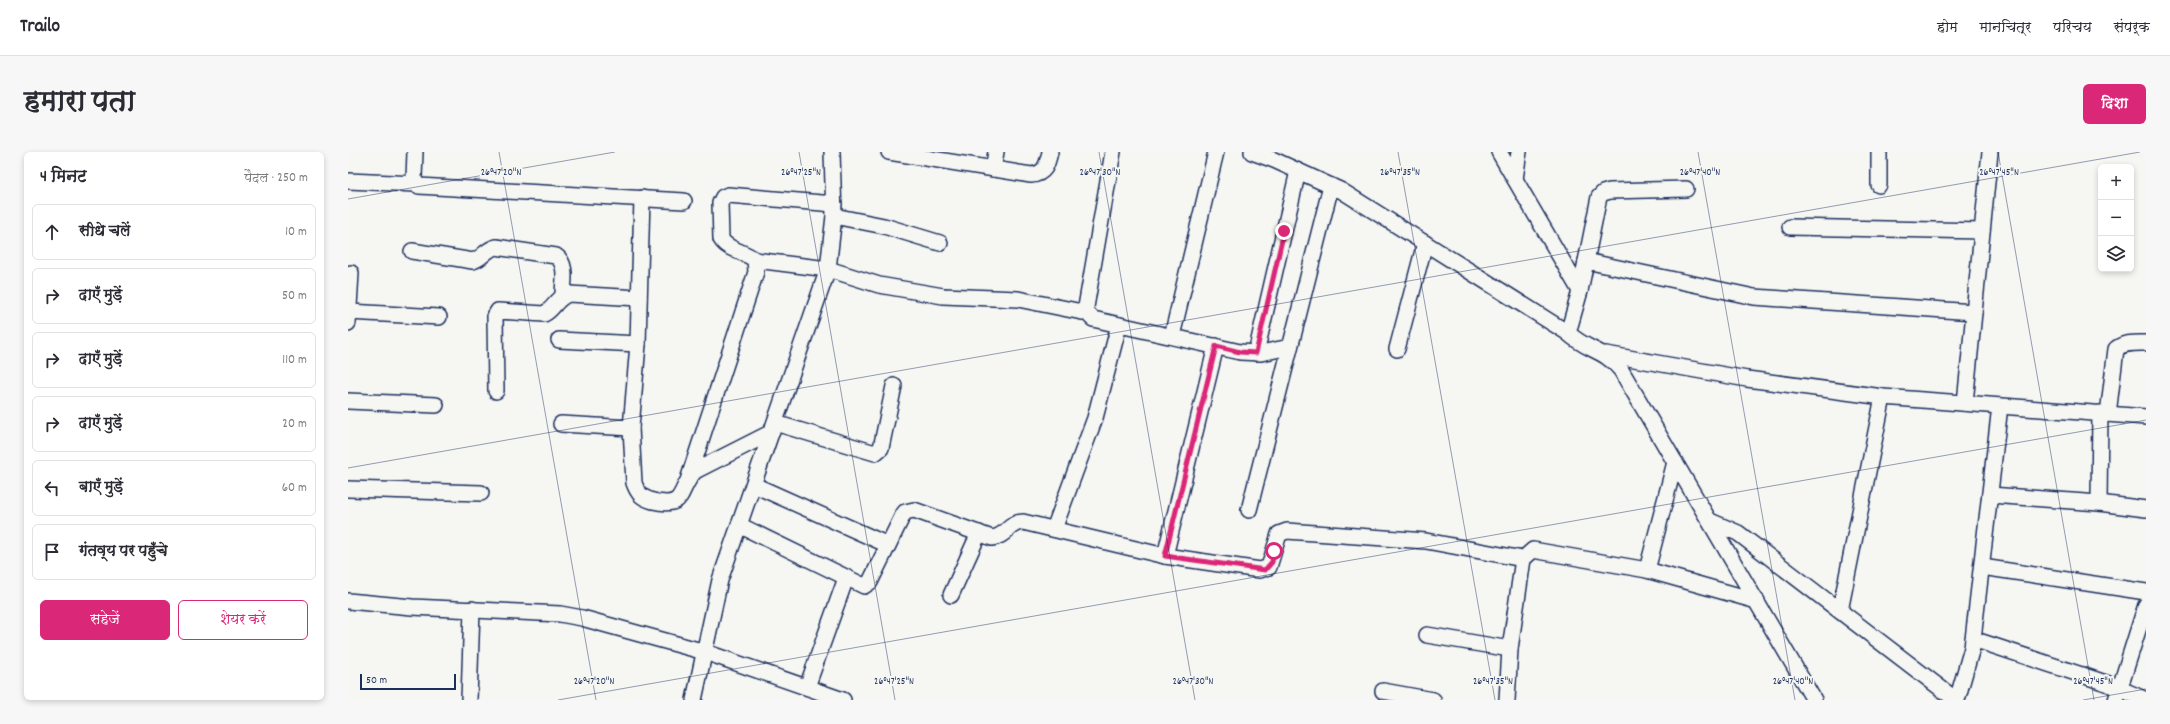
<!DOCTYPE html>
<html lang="hi">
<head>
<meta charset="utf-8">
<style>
  :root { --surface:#fff; --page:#f7f7f7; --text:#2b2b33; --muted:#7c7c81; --line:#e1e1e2; --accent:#db2777 }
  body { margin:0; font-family:Dekko,"Playpen Sans Deva",sans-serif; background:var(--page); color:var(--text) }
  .controls { position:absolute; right:12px; top:12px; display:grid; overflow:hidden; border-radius:6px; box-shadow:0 2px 6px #0003 }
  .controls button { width:36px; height:36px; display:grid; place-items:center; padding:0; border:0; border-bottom:1px solid var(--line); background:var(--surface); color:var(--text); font:20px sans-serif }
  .scale { position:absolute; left:12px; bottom:10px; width:96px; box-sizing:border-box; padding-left:4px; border:2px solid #1b2f5e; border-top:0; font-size:11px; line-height:14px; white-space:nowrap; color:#1b2f5e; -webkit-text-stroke:3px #f6f6f2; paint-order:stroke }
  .stop { position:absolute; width:12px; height:12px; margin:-9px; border:3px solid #db2777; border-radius:50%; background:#fff }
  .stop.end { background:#db2777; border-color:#fff; box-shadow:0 1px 4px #0008 }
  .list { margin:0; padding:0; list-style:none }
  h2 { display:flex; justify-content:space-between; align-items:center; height:52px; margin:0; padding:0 16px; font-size:17px }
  h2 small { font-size:13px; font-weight:400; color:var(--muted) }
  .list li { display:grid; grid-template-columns:26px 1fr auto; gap:12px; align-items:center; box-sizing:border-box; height:56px; margin:0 8px 8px; padding:0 8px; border:1px solid var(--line); border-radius:6px }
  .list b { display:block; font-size:15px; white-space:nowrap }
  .list em { font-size:13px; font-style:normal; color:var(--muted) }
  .actions { display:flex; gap:8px; padding:12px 16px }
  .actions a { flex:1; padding:9px 0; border:1px solid var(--accent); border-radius:6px; text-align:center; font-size:14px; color:var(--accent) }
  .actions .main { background:var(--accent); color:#fff }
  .icon { flex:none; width:22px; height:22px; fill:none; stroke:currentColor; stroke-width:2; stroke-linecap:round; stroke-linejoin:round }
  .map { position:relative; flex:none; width:1798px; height:548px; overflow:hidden; border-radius:6px }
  header { display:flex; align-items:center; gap:24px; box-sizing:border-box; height:56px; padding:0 20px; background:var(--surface); border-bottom:1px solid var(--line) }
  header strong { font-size:19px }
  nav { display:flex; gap:22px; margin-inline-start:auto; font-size:14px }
  .intro { display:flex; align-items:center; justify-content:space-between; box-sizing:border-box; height:96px; padding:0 24px }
  h1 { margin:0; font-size:28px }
  .button { padding:10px 18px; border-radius:6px; background:var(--accent); color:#fff; font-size:14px; font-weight:700 }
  main { display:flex; gap:24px; padding:0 24px }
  aside { flex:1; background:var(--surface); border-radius:6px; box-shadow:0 2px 6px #0003 }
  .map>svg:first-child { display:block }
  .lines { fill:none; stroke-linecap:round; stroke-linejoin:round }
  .minor-casing { stroke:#1b2f5e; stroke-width:18 }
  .minor { stroke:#f6f6f2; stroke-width:15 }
  .route { stroke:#db2777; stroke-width:5 }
  .ticks { fill:none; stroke:#1b2f5e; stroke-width:1; stroke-opacity:0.45 }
  .ticks-label { font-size:10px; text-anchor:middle; fill:#1b2f5e; stroke:#f6f6f2; stroke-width:4; stroke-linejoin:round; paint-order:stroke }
</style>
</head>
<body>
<header>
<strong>Trailo</strong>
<nav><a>होम</a><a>मानचित्र</a><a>परिचय</a><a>संपर्क</a></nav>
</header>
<div class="intro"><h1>हमारा पता</h1><a class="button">दिशा</a></div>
<main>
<aside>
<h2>4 मिनट<small>पैदल · 250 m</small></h2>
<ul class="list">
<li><svg class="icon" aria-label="ahead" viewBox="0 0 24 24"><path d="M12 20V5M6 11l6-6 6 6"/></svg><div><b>सीधे चलें</b></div><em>10 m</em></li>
<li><svg class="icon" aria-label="right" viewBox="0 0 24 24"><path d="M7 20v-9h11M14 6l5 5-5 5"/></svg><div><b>दाएँ मुड़ें</b></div><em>50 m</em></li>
<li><svg class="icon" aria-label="right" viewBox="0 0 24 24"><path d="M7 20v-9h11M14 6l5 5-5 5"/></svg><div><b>दाएँ मुड़ें</b></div><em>110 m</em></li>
<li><svg class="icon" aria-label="right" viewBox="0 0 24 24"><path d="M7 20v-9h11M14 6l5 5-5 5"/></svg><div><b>दाएँ मुड़ें</b></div><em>20 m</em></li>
<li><svg class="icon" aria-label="left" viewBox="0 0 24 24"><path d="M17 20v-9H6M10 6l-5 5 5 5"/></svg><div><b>बाएँ मुड़ें</b></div><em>60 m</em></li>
<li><svg class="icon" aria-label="arrive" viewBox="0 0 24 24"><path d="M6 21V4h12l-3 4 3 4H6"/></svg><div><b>गंतव्य पर पहुँचे</b></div></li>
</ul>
<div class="actions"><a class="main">सहेजें</a><a>शेयर करें</a></div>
</aside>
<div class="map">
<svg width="1798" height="548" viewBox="0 0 1798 548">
  <rect width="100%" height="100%" fill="#f6f6f2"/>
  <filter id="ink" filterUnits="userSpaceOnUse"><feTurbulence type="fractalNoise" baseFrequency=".025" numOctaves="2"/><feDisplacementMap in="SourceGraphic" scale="8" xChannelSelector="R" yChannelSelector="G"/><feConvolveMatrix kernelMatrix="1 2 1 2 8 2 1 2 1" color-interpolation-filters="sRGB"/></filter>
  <g filter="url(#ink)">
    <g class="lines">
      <defs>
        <g id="minor">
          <polyline points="67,0 66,26 68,32 71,34 336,49"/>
          <path d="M 541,0 L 683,23 C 697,22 699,13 702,0"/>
          <polyline points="765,0 738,155 739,161 745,167 892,200 913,201 942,195"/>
          <path d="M 904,0 L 926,8 L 994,39 L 1220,181 C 1239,199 1256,197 1273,218 L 1466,548"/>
          <polyline points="1151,0 1232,139 1220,181"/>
          <polyline points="1531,0 1531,33"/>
          <polyline points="645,17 648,0"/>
          <polyline points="1167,27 1171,0"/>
          <polyline points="0,29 68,32"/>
          <path d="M 294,46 L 290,192 L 283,276 L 286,331 C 290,342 294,346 305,349 C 339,357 329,338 347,319 L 424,280"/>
          <polyline points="486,64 536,74 592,91"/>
          <polyline points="1442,75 1634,79"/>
          <path d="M 64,99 L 125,109 C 135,106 138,97 148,95 L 208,104 C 220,112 215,131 215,143"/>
          <polyline points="407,108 480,117 486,64 484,0"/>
          <polyline points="1238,109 1406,145 1626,160"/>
          <polyline points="1232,139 1251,45 1255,41 1262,39 1338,37"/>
          <polyline points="1,160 91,165"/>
          <polyline points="0,171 3,121"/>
          <polyline points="824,184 868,0"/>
          <polyline points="211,188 290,192"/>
          <polyline points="1049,197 1077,91"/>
          <polyline points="908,201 950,19"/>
          <polyline points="1258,202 1399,227 1535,245 1798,265"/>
          <path d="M 148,239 L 147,164 L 150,159 L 196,162 C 206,157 209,145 221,142 L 291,146"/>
          <polyline points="0,249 88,253"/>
          <polyline points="1617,251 1642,0"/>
          <path d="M 1760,262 L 1768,197 C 1776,190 1788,191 1798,191"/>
          <polyline points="427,271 527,301 533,296 546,234"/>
          <polyline points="213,272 283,276"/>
          <path d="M 341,325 L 408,120 L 407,108 C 397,99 380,99 373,87 L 372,51 L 375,45 L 380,43 L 486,52"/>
          <polyline points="406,333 540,393"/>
          <polyline points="0,337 133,341"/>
          <polyline points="1642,343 1751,351 1798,357"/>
          <polyline points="1751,351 1752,261"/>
          <polyline points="901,358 983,34"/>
          <polyline points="1362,369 1390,381 1608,548"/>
          <path d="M 391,373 L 516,434 L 522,430 L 555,363 L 557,360 L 566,358 L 644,386 C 658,385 661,370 675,370 L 817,404 L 912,418 L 921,415 L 931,382 L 939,379 L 1078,389 L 1175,407"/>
          <polyline points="706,377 747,266 771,173"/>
          <polyline points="817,404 868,194"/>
          <polyline points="1634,415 1798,440"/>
          <polyline points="1299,418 1327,310"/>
          <polyline points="603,443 631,381"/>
          <polyline points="0,449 64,455 212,462 234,466 357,500 495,548"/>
          <polyline points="1492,459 1535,245"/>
          <polyline points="1079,483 1162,497"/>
          <polyline points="1625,487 1761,532 1798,548"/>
          <polyline points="459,535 498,426"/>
          <polyline points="1035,539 1085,548"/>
          <polyline points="121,548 124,457"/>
          <polyline points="346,548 372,428 480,117 531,133 595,144 670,147 739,161"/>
          <polyline points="1159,548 1162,497 1175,407 1185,398 1299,418 1409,449"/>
          <polyline points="1609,548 1624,496 1652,254"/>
          <polyline points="1768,548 1798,453"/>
        </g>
      </defs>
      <!-- minor casing -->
      <use href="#minor" class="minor-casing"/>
      <!-- minor -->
      <use href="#minor" class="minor"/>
    </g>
  </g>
  <g class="lines" filter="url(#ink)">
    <!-- route -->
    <polyline class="route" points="926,399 924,410 917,418 817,404 868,194 892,200 908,201 936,79"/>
  </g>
  <!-- ticks -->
  <path class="ticks" d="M 151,0 L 248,548M 451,0 L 547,548M 751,0 L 847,548M 1050,0 L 1147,548M 1350,0 L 1447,548M 1650,0 L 1746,548M 0,47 L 267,0M 0,316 L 1792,0M 210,548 L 1798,268M 1735,548 L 1798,537"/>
  <g class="ticks-label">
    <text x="153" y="23">26°47'20"N</text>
    <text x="453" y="23">26°47'25"N</text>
    <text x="752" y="23">26°47'30"N</text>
    <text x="1052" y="23">26°47'35"N</text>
    <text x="1352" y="23">26°47'40"N</text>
    <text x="1651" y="23">26°47'45"N</text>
    <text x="246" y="532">26°47'20"N</text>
    <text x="546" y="532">26°47'25"N</text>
    <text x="845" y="532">26°47'30"N</text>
    <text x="1145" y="532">26°47'35"N</text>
    <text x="1445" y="532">26°47'40"N</text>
    <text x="1745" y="532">26°47'45"N</text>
  </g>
</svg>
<div class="controls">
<button>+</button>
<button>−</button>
<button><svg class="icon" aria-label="layers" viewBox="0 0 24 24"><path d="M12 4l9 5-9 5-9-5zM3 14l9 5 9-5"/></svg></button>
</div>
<div class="scale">50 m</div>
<div class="stop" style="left:926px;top:399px"></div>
<div class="stop end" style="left:936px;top:79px"></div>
</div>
</main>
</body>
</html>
